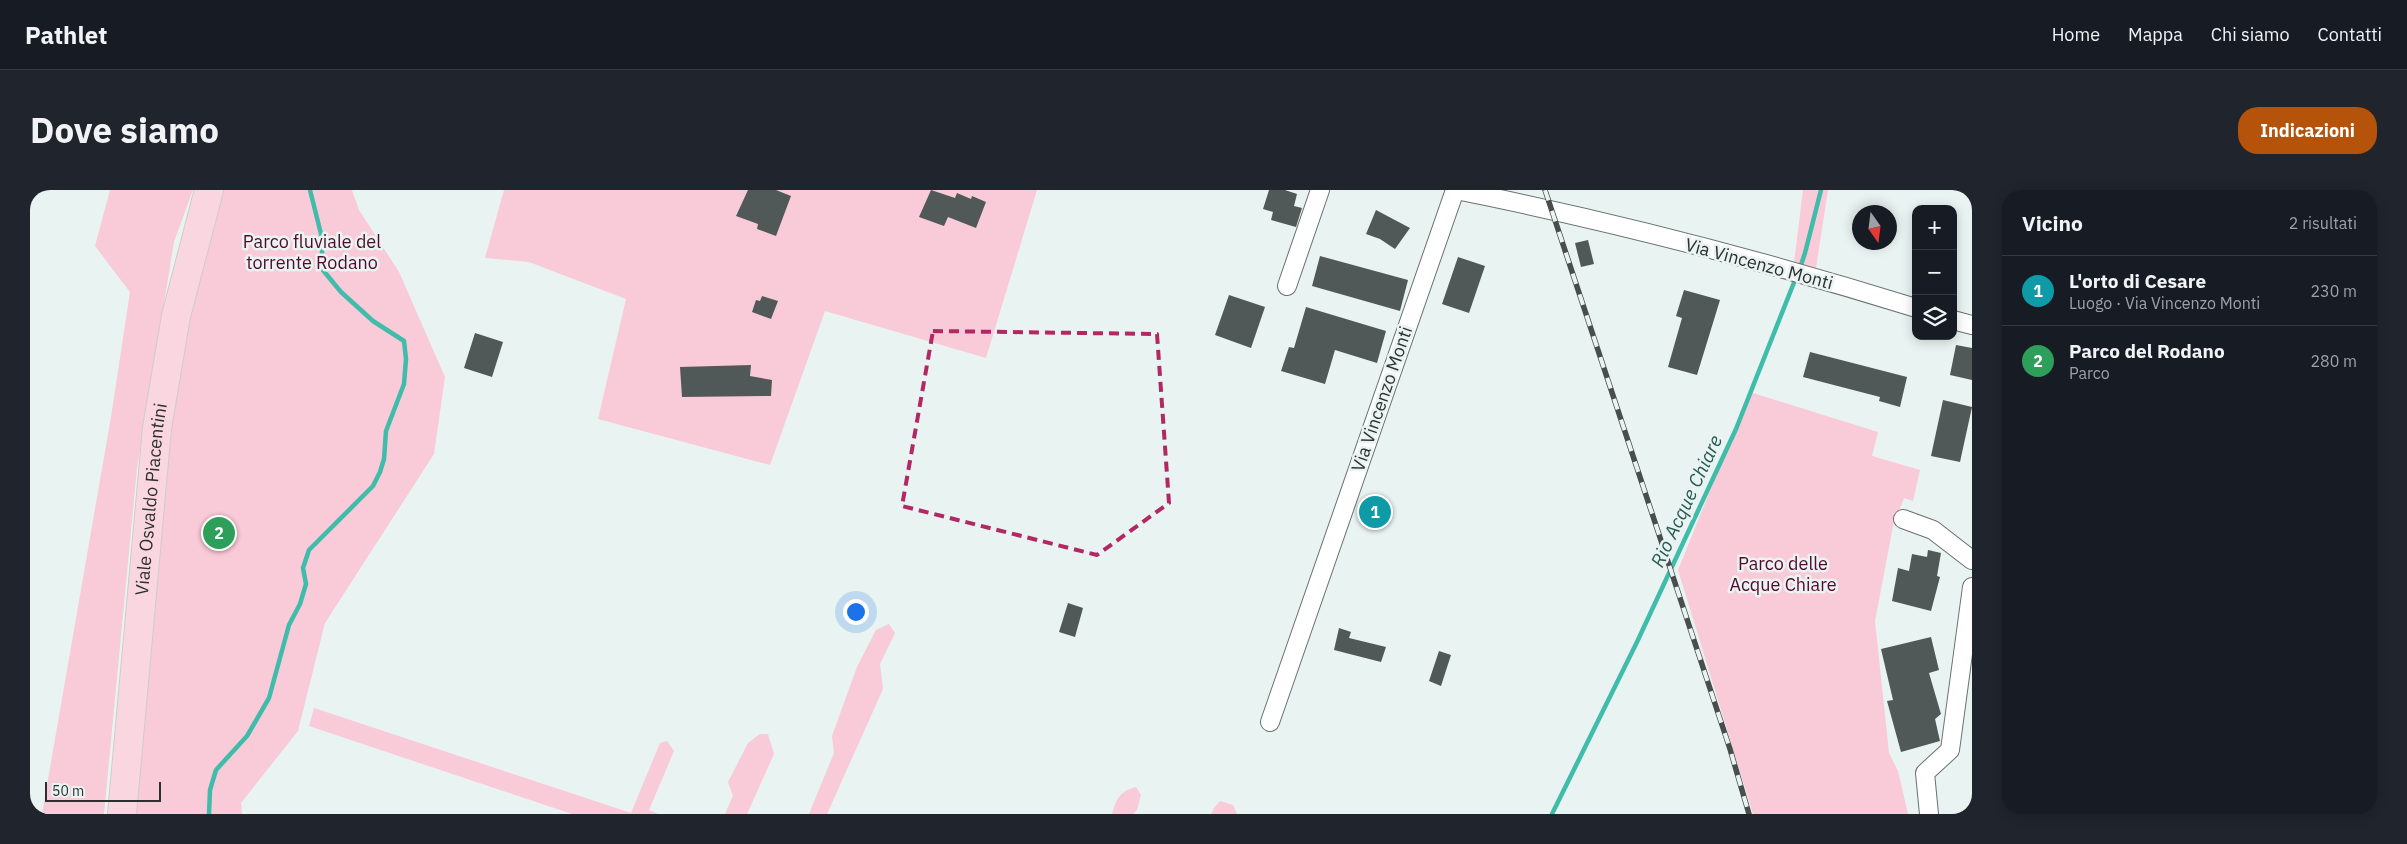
<!DOCTYPE html>
<html lang="it">
<head>
<meta charset="utf-8">
<style>
  :root { --surface:#171b24; --page:#20242c; --text:#f1f3f6; --muted:#9ea1a6; --line:#363941; --accent:#b45309 }
  body { margin:0; font-family:"IBM Plex Sans",sans-serif; background:var(--page); color:var(--text) }
  .controls { position:absolute; right:15px; top:15px; display:grid; overflow:hidden; border-radius:10px; box-shadow:0 2px 12px #0003 }
  .controls button { width:45px; height:45px; display:grid; place-items:center; padding:0; border:0; border-bottom:1px solid var(--line); background:var(--surface); color:var(--text); font:25px sans-serif }
  .compass { position:absolute; left:1822px; top:15px; width:45px; height:45px; border-radius:50%; background:var(--surface); box-shadow:0 2px 12px #0003; rotate:166deg }
  .scale { position:absolute; left:15px; bottom:12px; width:116px; box-sizing:border-box; padding-left:5px; border:2px solid #2c302f; border-top:0; font-size:14px; line-height:18px; white-space:nowrap; color:#2c302f; -webkit-text-stroke:4px #e9f3f1; paint-order:stroke }
  .you { position:absolute; left:825px; top:421px; width:18px; height:18px; margin:-12px; border:4px solid #fff; border-radius:50%; background:#1a73e8; box-shadow:0 0 0 8px #1a73e833 }
  .badge { display:grid; place-items:center; width:32px; height:32px; border-radius:50%; background:var(--accent); color:#fff; font-size:16px; font-weight:700 }
  .pin { position:absolute; translate:-50% -50%; border:2px solid #fff; box-shadow:0 1px 5px #0006 }
  .list { margin:0; padding:0; list-style:none }
  h2 { display:flex; justify-content:space-between; align-items:center; height:65px; margin:0; padding:0 20px; font-size:21px }
  h2 small { font-size:16px; font-weight:400; color:var(--muted) }
  .list li { display:grid; grid-template-columns:32px 1fr auto; gap:15px; align-items:center; box-sizing:border-box; height:70px; padding:0 20px; border-top:1px solid var(--line) }
  .list b { display:block; font-size:19px; white-space:nowrap }
  .list p { margin:0; font-size:16px; white-space:nowrap; color:var(--muted) }
  .list em { font-size:16px; font-style:normal; color:var(--muted) }
  .icon { flex:none; width:28px; height:28px; fill:none; stroke:currentColor; stroke-width:2; stroke-linecap:round; stroke-linejoin:round }
  .map { position:relative; flex:none; width:1942px; height:624px; overflow:hidden; border-radius:20px }
  header { display:flex; align-items:center; gap:30px; box-sizing:border-box; height:70px; padding:0 25px; background:var(--surface); border-bottom:1px solid var(--line) }
  header strong { font-size:24px }
  nav { display:flex; gap:28px; margin-inline-start:auto; font-size:18px }
  .intro { display:flex; align-items:center; justify-content:space-between; box-sizing:border-box; height:120px; padding:0 30px }
  h1 { margin:0; font-size:35px }
  .button { padding:12px 22px; border-radius:20px; background:var(--accent); color:#fff; font-size:18px; font-weight:700 }
  main { display:flex; gap:30px; padding:0 30px }
  aside { flex:1; background:var(--surface); border-radius:20px; box-shadow:0 2px 12px #0003 }
  .map>svg:first-child { display:block }
  .green { fill:#f9cad7 }
  .lines { fill:none; stroke-linecap:round; stroke-linejoin:round }
  .stream { stroke:#3fbcaa; stroke-width:4.5 }
  .building { fill:#505957 }
  .street-casing { stroke:#687270; stroke-width:20 }
  .primary-casing { stroke:#cccdcd; stroke-width:30 }
  .street { stroke:#fff; stroke-width:18 }
  .primary { stroke:#fad7e0; stroke-width:28 }
  .rail-casing { stroke:#494e4d; stroke-width:5.5 }
  .rail { stroke:#e9f3f1; stroke-width:4; stroke-dasharray:11; stroke-linecap:butt }
  .marked { fill:none; stroke:#b32864; stroke-width:4; stroke-dasharray:10 6; stroke-linejoin:round }
  .labels { text-anchor:middle; stroke-width:5; stroke-linejoin:round; paint-order:stroke }
  .park-label { font-size:18px; fill:#56072c; stroke:#e9f3f1 }
  .street-label { font-size:18px; fill:#2c302f; stroke:#e9f3f1 }
  .water-label { font-size:19px; font-style:italic; fill:#285b53; stroke:#e9f3f1 }
</style>
</head>
<body>
<header>
<strong>Pathlet</strong>
<nav><a>Home</a><a>Mappa</a><a>Chi siamo</a><a>Contatti</a></nav>
</header>
<div class="intro"><h1>Dove siamo</h1><a class="button">Indicazioni</a></div>
<main>
<div class="map">
<svg width="1942" height="624" viewBox="0 0 1942 624">
  <rect width="100%" height="100%" fill="#e9f3f1"/>
  <!-- green -->
  <g class="green">
    <polygon points="80,0 163,0 144,52 107,278 74,624 12,624 81,227 100,102 65,56"/>
    <polygon points="194,0 322,0 329,20 369,82 415,187 404,264 295,433 268,541 211,613 212,624 105,624 145,176"/>
    <polygon points="474,0 1007,0 956,168 795,121 740,275 568,229 596,109 499,72 455,68"/>
    <polygon points="1773,0 1798,0 1786,78 1764,73"/>
    <polygon points="1720,202 1848,242 1842,266 1890,280 1883,311 1874,308 1863,336 1845,431 1859,563 1868,581 1878,624 1723,624 1648,380"/>
    <polygon points="859,434 865,443 850,474 853,499 797,624 779,624 804,563 802,546 827,477 846,440"/>
    <polygon points="284,518 601,623 630,553 637,551 644,561 619,620 628,624 542,624 279,536"/>
    <polygon points="730,544 738,544 744,564 717,624 695,624 703,606 698,592 718,553"/>
    <path d="M 1106,597 L 1111,605 L 1107,620 L 1103,624 L 1082,624 C 1086,609 1090,601 1106,597 Z"/>
    <polygon points="1190,611 1203,615 1207,624 1181,624 1184,618"/>
  </g>
  <g class="lines">
    <!-- stream -->
    <g class="stream">
      <polyline points="1770,78 1775,63 1791,0"/>
      <polyline points="179,624 180,600 186,580 217,546 239,508 259,435 270,414 276,394 273,378 279,360 343,296 350,282 354,269 356,241 374,194 376,169 374,151 343,131 311,102 292,79 292,48 280,0"/>
      <polyline points="1522,624 1607,452 1706,239 1767,85"/>
    </g>
  </g>
  <!-- building -->
  <g class="building">
    <polygon points="718,0 746,0 761,6 746,46 727,39 728,34 706,26"/>
    <polygon points="901,0 925,8 927,3 941,9 942,6 956,12 946,38 918,27 914,36 889,27"/>
    <polygon points="1239,0 1255,0 1267,4 1264,16 1272,18 1266,37 1241,30 1243,22 1233,19"/>
    <polygon points="1346,20 1380,38 1365,59 1350,49 1336,44"/>
    <polygon points="1558,50 1564,74 1551,77 1545,53"/>
    <polygon points="1290,66 1378,90 1370,121 1282,96"/>
    <polygon points="1428,67 1455,76 1439,123 1412,114"/>
    <polygon points="1654,100 1690,110 1667,185 1638,177 1652,128 1646,126"/>
    <polygon points="1199,105 1235,117 1221,158 1185,145"/>
    <polygon points="732,106 748,111 741,129 722,122 726,110 730,111"/>
    <polygon points="1276,117 1356,141 1347,173 1305,160 1295,194 1251,181 1259,157 1264,158"/>
    <polygon points="445,143 473,152 462,187 434,178"/>
    <polygon points="1926,155 1942,158 1942,190 1920,185"/>
    <polygon points="1780,162 1877,187 1870,217 1849,211 1850,207 1773,187"/>
    <polygon points="721,175 720,186 742,190 741,206 652,207 650,177"/>
    <polygon points="1913,210 1942,217 1930,272 1901,266"/>
    <polygon points="1340,312 1356,318 1350,332 1334,326"/>
    <polygon points="1898,360 1911,363 1907,386 1910,387 1901,421 1862,411 1868,378 1879,381 1882,364 1897,367"/>
    <polygon points="1038,413 1053,418 1045,447 1029,442"/>
    <polygon points="1309,438 1321,442 1319,448 1356,457 1351,472 1304,460"/>
    <polygon points="1901,447 1909,480 1899,483 1911,524 1905,529 1910,551 1871,562 1857,511 1863,510 1851,459"/>
    <polygon points="1409,461 1421,465 1411,496 1399,491"/>
  </g>
  <g class="lines">
    <defs>
      <g id="street">
        <path d="M 1426,0 C 1581,31 1735,71 1886,118"/>
        <polyline points="1257,96 1290,0"/>
        <polyline points="1923,130 1942,135"/>
        <polyline points="1873,329 1903,340 1942,370"/>
        <polyline points="1240,532 1425,0"/>
        <polyline points="1899,624 1895,583 1920,560 1942,397"/>
      </g>
      <g id="primary">
        <path id="s1" d="M 92,624 L 127,238 L 146,126 L 179,0"/>
      </g>
    </defs>
    <!-- street casing -->
    <use href="#street" class="street-casing"/>
    <!-- primary casing -->
    <use href="#primary" class="primary-casing"/>
    <!-- street -->
    <use href="#street" class="street"/>
    <!-- primary -->
    <use href="#primary" class="primary"/>
    <defs>
      <polyline id="rail" points="1515,0 1700,559 1719,624"/>
    </defs>
    <!-- rail casing -->
    <use href="#rail" class="rail-casing"/>
    <!-- rail -->
    <use href="#rail" class="rail"/>
  </g>
  <!-- marked area -->
  <path class="marked" d="M 903,141 L 1127,144 L 1139,313 L 1067,365 L 872,316 Z"/>
  <g class="labels">
    <!-- park labels -->
    <g class="park-label">
      <text x="282" y="58">Parco fluviale del<tspan x="282" dy="21">torrente Rodano</tspan></text>
      <text x="1753" y="380">Parco delle<tspan x="1753" dy="21">Acque Chiare</tspan></text>
    </g>
    <!-- street labels -->
    <g class="street-label">
      <text transform="translate(1729 74) rotate(15)" y="6">Via Vincenzo Monti</text>
      <text transform="translate(1352 209) rotate(-71)" y="6">Via Vincenzo Monti</text>
      <text dy="6" stroke="none"><textPath href="#s1" startOffset="316">Viale Osvaldo Piacentini</textPath></text>
    </g>
    <!-- water labels -->
    <g class="water-label">
      <text transform="translate(1656 311) rotate(-65)" y="7">Rio Acque Chiare</text>
    </g>
  </g>
</svg>
<div class="controls">
<button>+</button>
<button>−</button>
<button><svg class="icon" aria-label="layers" viewBox="0 0 24 24"><path d="M12 4l9 5-9 5-9-5zM3 14l9 5 9-5"/></svg></button>
</div>
<svg class="compass" viewBox="-18 -18 36 36"><path d="M0-13l5 13h-10z" fill="#e53935"/><path d="M0 13l5-13h-10z" fill="#9ea1a6"/></svg>
<div class="scale">50 m</div>
<div class="you"></div>
<div class="pin badge" style="left:1345px;top:322px;background:#0f9aa8">1</div>
<div class="pin badge" style="left:189px;top:343px;background:#2e9e5b">2</div>
</div>
<aside>
<h2>Vicino<small>2 risultati</small></h2>
<ul class="list">
<li><span class="badge" style="background:#0f9aa8">1</span><div><b>L'orto di Cesare</b><p>Luogo · Via Vincenzo Monti</p></div><em>230 m</em></li>
<li><span class="badge" style="background:#2e9e5b">2</span><div><b>Parco del Rodano</b><p>Parco</p></div><em>280 m</em></li>
</ul>
</aside>
</main>
</body>
</html>
